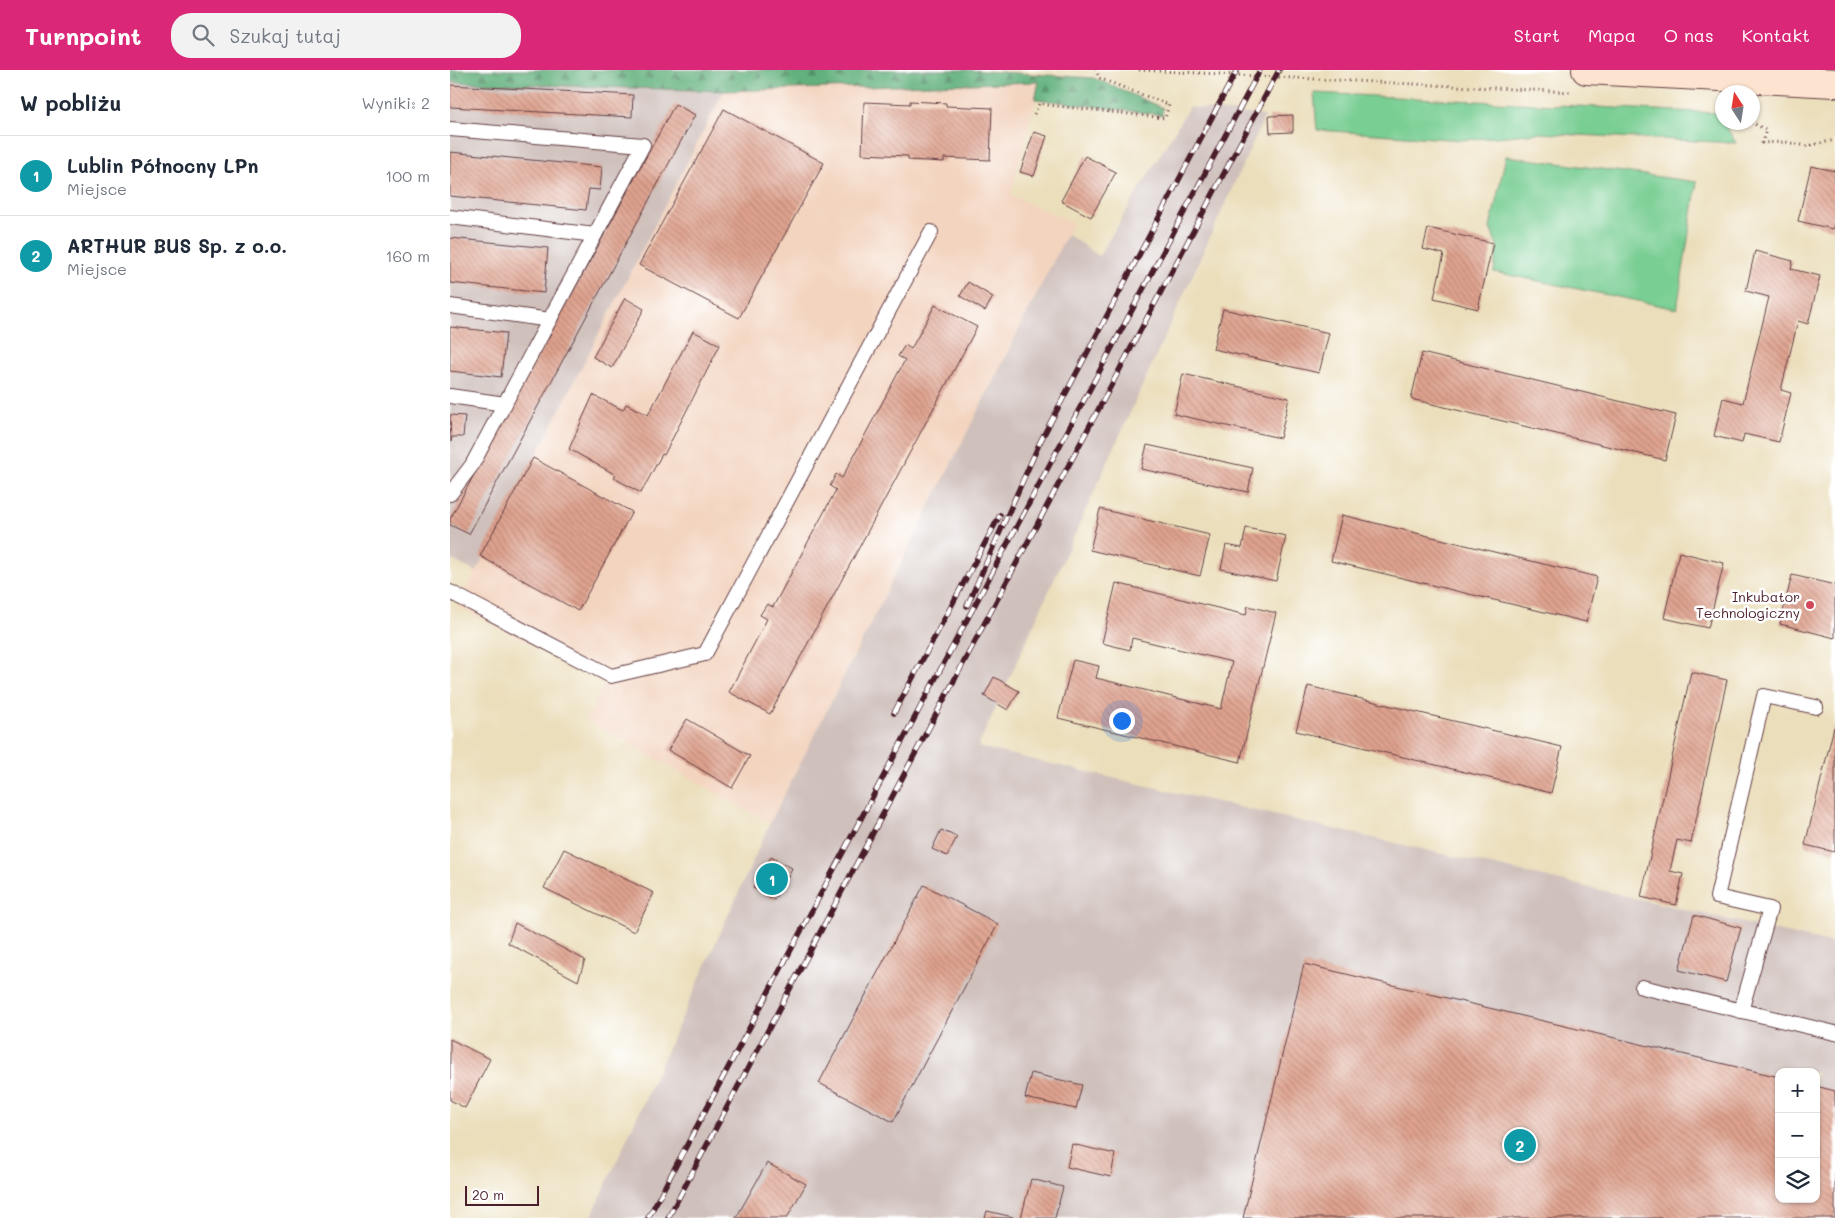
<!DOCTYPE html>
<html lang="pl">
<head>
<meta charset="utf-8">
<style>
  :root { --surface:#fff; --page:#f2f2f3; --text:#1f2937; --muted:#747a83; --line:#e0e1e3; --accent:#db2777 }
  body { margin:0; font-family:Mali,sans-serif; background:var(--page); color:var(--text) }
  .controls { position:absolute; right:15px; bottom:15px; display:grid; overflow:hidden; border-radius:10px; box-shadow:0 1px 4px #0004 }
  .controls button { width:45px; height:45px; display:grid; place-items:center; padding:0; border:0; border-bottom:1px solid var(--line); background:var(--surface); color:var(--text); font:25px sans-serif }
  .compass { position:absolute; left:1265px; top:15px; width:45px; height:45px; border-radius:50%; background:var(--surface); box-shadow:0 1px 4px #0004; rotate:348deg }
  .scale { position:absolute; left:15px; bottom:12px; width:74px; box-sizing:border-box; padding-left:5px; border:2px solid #4a1f2b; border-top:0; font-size:14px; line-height:18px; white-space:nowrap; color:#4a1f2b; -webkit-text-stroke:4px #fff; paint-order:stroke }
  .you { position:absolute; left:671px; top:650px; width:18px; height:18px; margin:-12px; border:4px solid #fff; border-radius:50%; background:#1a73e8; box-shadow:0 0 0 8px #1a73e833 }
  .badge { display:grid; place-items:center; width:32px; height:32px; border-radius:50%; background:var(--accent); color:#fff; font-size:16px; font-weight:700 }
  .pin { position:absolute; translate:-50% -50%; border:2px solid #fff; box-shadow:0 1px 5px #0006 }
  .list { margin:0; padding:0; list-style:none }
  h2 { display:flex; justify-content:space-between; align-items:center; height:65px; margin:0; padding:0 20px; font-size:21px }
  h2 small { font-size:16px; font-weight:400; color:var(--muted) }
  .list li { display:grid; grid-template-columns:32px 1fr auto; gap:15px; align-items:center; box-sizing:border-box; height:80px; padding:0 20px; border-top:1px solid var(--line) }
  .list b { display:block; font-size:19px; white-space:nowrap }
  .list p { margin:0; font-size:16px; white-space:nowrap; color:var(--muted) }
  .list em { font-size:16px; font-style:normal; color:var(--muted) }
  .icon { flex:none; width:28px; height:28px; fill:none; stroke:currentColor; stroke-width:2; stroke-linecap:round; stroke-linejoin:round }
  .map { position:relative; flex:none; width:1385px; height:1148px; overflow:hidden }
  header { display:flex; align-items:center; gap:30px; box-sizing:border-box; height:70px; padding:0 25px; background:var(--accent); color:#fff }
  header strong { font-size:24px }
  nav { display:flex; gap:28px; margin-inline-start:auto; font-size:18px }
  .search { width:350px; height:45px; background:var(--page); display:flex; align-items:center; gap:12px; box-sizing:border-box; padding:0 18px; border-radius:20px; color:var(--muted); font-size:19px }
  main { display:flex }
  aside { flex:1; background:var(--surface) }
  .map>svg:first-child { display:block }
  .built { fill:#f3d4bf }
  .industrial { fill:#cfc0bb; fill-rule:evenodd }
  .forest { fill:url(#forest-firs); stroke:#566854 }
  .green { fill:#78ce93; stroke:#61765f }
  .building { fill:url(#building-back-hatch) }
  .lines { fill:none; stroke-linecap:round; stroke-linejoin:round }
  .lane-casing { stroke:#623c41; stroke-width:16 }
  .secondary-casing { stroke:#623c41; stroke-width:30 }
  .path { stroke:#623c41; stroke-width:3; stroke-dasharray:1 4; stroke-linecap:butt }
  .lane { stroke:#fff; stroke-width:14 }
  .secondary { stroke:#fde4d0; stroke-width:28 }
  .rail-casing { stroke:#4a1f2b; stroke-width:5.5 }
  .rail { stroke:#fff; stroke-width:4; stroke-dasharray:11; stroke-linecap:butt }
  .poi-dot { fill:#d1495b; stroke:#fff; stroke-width:2 }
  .labels { text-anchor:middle; stroke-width:5; stroke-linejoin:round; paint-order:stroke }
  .poi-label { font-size:14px; fill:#4a1f2b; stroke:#fff; text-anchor:end }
</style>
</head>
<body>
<header>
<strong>Turnpoint</strong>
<div class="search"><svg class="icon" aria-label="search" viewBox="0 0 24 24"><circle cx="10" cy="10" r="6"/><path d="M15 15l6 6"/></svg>Szukaj tutaj</div>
<nav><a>Start</a><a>Mapa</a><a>O nas</a><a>Kontakt</a></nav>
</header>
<main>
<aside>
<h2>W pobliżu<small>Wyniki: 2</small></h2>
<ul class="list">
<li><span class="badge" style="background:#0f9aa8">1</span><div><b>Lublin Północny LPn</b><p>Miejsce</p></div><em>100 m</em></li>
<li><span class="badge" style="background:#0f9aa8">2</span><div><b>ARTHUR BUS Sp. z o.o.</b><p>Miejsce</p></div><em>160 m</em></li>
</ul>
</aside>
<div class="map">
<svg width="1385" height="1148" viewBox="0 0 1385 1148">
  <defs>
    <pattern id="forest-firs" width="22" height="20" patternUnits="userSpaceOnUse" patternTransform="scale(1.25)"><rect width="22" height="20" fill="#62b17d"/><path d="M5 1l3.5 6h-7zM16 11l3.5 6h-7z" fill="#538f67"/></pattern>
    <pattern id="building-back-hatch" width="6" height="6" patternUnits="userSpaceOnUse" patternTransform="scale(1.25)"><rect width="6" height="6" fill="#dfa38f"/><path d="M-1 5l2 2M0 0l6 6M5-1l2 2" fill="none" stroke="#b78475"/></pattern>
  </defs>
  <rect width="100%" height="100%" fill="#fff"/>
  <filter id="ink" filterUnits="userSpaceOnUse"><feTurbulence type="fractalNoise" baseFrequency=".02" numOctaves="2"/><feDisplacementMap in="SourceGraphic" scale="10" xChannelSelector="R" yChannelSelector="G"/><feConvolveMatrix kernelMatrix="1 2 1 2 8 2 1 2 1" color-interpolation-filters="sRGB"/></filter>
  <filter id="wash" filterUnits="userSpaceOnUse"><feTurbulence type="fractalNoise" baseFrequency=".0096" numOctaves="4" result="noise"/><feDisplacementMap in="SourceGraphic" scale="20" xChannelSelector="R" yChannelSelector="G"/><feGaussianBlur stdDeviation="1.12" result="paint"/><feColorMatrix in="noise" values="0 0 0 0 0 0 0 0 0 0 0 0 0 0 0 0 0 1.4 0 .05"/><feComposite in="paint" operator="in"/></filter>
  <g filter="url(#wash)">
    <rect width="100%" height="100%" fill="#ebdebb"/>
    <!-- built -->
    <polygon class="built" points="590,12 561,125 623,153 320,753 136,650 155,613 7,536 274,21"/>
    <!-- industrial -->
    <g class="industrial">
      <polygon points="0,12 274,21 26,502 0,489"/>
      <path d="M 739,37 L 815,46 L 528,677 L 1385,874 L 1385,1148 L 141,1148 L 320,753 L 617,164 L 649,186 ZM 1329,1002 L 1366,1002 L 1366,1129 L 1329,1129 Z"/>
    </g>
    <!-- forest -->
    <polygon class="forest" points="0,0 518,0 644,8 713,38 712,45 585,29 589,12 274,21 0,12"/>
    <!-- green -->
    <g class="green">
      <polygon points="864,23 1268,43 1286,73 1088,63 1014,70 867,60"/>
      <polygon points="1056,86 1247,112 1227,239 1044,202 1047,175 1040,158"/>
    </g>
    <g id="blocks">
      <!-- building -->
      <g class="building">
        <polygon points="0,15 183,25 182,47 0,37"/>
        <polygon points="460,31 496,33 496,36 542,38 540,90 494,88 494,92 458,90 458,86 412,84 414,32 460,34"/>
        <polygon points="225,34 245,45 19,464 0,455 0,449"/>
        <polygon points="274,39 374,93 289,248 189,195"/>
        <polygon points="843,45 843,62 820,63 819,46"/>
        <polygon points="584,62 597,66 584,106 570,102"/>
        <polygon points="0,82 152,97 150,120 139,119 136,140 0,126"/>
        <polygon points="635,86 666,102 641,147 611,131"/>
        <polygon points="1361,96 1385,101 1385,151 1383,159 1348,151"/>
        <polygon points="978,158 1043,173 1028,239 984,228 994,184 973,179"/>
        <polygon points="0,168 98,178 94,223 0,213"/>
        <polygon points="1305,181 1343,191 1341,199 1370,206 1358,254 1348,251 1331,320 1341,323 1329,372 1294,364 1292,373 1264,366 1273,328 1293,333 1319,227 1296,221"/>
        <polygon points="518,212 543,227 535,241 510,226"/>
        <polygon points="175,228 194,239 162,298 143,287"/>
        <polygon points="485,235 527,257 320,644 279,622 317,549 310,545 317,534 323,537 386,420 380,416 386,404 392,408 455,290 448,286 455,275 461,279"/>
        <polygon points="773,239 879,263 869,303 763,279"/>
        <polygon points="0,257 56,263 51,307 0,301"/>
        <polygon points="243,261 270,275 214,385 212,384 191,423 164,408 166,405 119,379 143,325 173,340 176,334 198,345"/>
        <polygon points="972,283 1226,345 1215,390 961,329"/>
        <polygon points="733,304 839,328 830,368 724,344"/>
        <polygon points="0,345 15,346 13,367 2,367 1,372"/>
        <polygon points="697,375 803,398 798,422 691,399"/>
        <polygon points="83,388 182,442 128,541 30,486"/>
        <polygon points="650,439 760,465 750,506 640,480"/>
        <polygon points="892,445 1147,507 1136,552 881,491"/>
        <polygon points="796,458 836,466 826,511 771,499 776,475 792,478"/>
        <polygon points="1229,482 1274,493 1258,558 1214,548"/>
        <polygon points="1342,505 1385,515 1385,568 1330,554"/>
        <polygon points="666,513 796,545 798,536 826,543 790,692 608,648 623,590 649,596 646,608 771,639 782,592 682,568 680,580 652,573"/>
        <polygon points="1241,602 1277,610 1241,773 1227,770 1220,801 1233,804 1226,835 1191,827"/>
        <polygon points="544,607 569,621 558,640 534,626"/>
        <polygon points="858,616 1112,677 1101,723 846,661"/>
        <polygon points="237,649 300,686 282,718 218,680"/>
        <polygon points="1384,657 1385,657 1385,782 1355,775"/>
        <polygon points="491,760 507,767 497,786 482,779"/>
        <polygon points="114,779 204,823 184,862 94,818"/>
        <polygon points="321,787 342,798 338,807 316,795"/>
        <polygon points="314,799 336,810 331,819 309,807"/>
        <polygon points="308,810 329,821 324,830 303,818"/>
        <polygon points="474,815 548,854 443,1052 369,1013"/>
        <polygon points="1244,845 1291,858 1276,912 1229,900"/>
        <polygon points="65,853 135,890 128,911 58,873"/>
        <polygon points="854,894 1329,1007 1329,1129 1366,1129 1366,1016 1385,1021 1385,1148 793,1148"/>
        <polygon points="0,969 40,989 15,1038 0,1030"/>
        <polygon points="581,1003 632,1015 626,1039 575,1028"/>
        <polygon points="622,1074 665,1084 661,1107 617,1097"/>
        <polygon points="317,1093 356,1114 337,1148 286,1148"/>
        <polygon points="581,1109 613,1117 605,1148 571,1148"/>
        <polygon points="537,1141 563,1147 563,1148 535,1148"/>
      </g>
    </g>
  </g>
  <g filter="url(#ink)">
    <use href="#blocks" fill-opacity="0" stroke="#623c41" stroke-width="1"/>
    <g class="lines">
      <defs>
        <g id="lane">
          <polyline points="0,59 193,75 22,395 0,424"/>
          <polyline points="0,147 145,165"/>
          <polyline points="0,236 100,250"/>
          <polyline points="0,326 55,334"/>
          <polyline points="0,522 161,606 255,584 481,162"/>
          <polyline points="1192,917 1385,963"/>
          <polyline points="1291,941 1320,839 1267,827 1314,626 1366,637"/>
        </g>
        <polyline id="secondary" points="1136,0 1385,13"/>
      </defs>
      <!-- lane casing -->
      <use href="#lane" class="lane-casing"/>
      <!-- secondary casing -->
      <use href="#secondary" class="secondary-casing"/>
      <!-- path -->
      <g class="path">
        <polyline points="689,0 1121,22"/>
        <polyline points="584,44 589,34 715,48 719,35 649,8 646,0"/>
        <polyline points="1301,52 1316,60 1312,73 1336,72 1357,76 1385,70"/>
      </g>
      <!-- lane -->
      <use href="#lane" class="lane"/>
      <!-- secondary -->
      <use href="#secondary" class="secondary"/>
      <defs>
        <g id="rail">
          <polyline points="517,536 590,372 787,0"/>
          <polyline points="444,643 550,445"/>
          <polyline points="198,1148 810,0"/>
          <polyline points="218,1148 829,0"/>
        </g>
      </defs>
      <!-- rail casing -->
      <use href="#rail" class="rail-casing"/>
      <!-- rail -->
      <use href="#rail" class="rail"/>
    </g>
  </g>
  <!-- markers -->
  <circle class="poi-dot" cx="1360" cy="535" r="5"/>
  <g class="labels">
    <!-- poi labels -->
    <g class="poi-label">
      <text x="1350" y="532">Inkubator<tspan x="1350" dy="16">Technologiczny</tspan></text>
    </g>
  </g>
</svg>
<div class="controls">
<button>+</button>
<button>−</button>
<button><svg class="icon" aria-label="layers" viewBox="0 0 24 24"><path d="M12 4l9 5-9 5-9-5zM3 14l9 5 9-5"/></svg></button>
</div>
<svg class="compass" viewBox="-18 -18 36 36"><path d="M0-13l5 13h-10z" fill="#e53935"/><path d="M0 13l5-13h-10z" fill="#747a83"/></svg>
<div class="scale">20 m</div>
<div class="you"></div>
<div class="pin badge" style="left:322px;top:809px;background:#0f9aa8">1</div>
<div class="pin badge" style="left:1070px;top:1075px;background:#0f9aa8">2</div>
</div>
</main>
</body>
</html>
